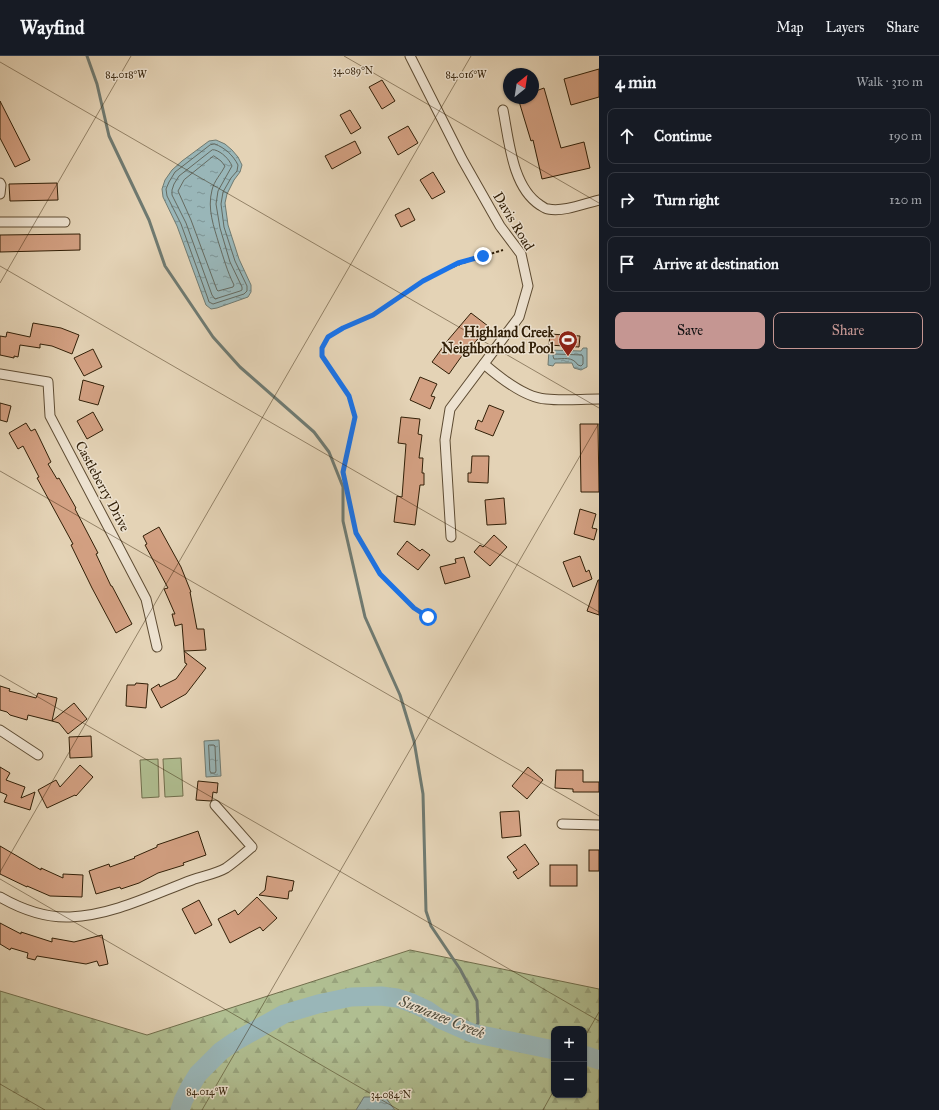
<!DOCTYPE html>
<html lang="en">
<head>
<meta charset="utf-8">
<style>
  :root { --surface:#171b24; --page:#20242c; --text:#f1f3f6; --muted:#9ea1a6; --line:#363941; --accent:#c59692 }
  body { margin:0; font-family:"IM FELL Great Primer",serif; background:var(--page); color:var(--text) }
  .controls { position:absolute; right:12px; bottom:12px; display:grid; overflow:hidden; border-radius:8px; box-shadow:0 1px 3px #0004 }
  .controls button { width:36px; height:36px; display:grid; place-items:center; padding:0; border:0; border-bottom:1px solid var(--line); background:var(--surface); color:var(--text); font:20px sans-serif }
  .compass { position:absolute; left:503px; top:12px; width:36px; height:36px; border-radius:50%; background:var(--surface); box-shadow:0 1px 3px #0004; rotate:30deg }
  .stop { position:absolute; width:12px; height:12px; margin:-9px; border:3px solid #1a73e8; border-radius:50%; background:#fff }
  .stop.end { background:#1a73e8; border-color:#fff; box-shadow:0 1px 4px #0008 }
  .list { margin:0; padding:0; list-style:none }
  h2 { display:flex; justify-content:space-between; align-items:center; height:52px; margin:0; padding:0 16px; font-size:17px }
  h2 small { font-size:13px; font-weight:400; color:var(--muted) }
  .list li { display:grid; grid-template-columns:26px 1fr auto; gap:12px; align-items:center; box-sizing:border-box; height:56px; margin:0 8px 8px; padding:0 8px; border:1px solid var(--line); border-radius:8px }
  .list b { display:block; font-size:15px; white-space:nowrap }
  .list em { font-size:13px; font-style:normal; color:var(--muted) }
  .actions { display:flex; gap:8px; padding:12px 16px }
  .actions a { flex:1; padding:9px 0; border:1px solid var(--accent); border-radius:8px; text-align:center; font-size:14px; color:var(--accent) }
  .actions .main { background:var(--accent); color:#111 }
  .icon { flex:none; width:22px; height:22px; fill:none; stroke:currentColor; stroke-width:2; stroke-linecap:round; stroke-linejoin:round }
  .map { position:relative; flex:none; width:599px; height:1054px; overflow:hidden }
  header { display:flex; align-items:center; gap:24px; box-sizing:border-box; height:56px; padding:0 20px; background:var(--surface); border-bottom:1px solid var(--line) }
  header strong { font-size:19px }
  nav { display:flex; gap:22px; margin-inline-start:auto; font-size:14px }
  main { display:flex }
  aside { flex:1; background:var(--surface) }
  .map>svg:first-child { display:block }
  .grass { fill:#b0be91; stroke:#706e4c }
  .forest { fill:url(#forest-firs); stroke:#706e4c; fill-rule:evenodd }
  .water { fill:url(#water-ripples); stroke:#6f7a71 }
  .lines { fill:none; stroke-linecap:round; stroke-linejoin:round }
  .shore { stroke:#656a60; stroke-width:1 }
  .stream { stroke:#6f7a71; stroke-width:3 }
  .river { stroke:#99b6b8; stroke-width:19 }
  .building { fill:#d3a082; stroke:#311f07 }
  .street-casing { stroke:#5e4c33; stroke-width:11 }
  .path { stroke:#311f07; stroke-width:2; stroke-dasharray:3 2; stroke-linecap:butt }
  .street { stroke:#ede2d0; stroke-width:9 }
  .route { stroke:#1a73e8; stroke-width:5 }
  .ticks { fill:none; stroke:#311f07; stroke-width:1; stroke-opacity:0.45 }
  .labels { text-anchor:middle; stroke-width:3; stroke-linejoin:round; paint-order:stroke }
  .street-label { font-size:14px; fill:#311f07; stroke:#ede2d0 }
  .poi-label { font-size:14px; font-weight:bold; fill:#311f07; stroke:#ede2d0; text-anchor:end }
  .water-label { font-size:15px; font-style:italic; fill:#504c3c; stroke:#ede2d0 }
  .ticks-label { font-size:10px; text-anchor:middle; fill:#311f07; stroke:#ede2d0; stroke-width:3; stroke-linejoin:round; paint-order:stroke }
</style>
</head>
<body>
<header>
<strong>Wayfind</strong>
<nav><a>Map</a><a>Layers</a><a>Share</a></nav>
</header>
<main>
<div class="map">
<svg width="599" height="1054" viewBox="0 0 599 1054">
  <defs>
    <pattern id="forest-firs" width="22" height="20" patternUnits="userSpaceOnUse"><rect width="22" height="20" fill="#b0be91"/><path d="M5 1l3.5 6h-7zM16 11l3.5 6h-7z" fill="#98a37c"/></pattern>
    <pattern id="water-ripples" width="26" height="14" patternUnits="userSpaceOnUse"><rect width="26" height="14" fill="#99b6b8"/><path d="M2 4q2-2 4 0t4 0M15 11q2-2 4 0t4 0" fill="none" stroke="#7d9394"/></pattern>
  </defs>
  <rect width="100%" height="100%" fill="#e4d3b6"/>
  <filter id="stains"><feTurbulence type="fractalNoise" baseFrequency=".005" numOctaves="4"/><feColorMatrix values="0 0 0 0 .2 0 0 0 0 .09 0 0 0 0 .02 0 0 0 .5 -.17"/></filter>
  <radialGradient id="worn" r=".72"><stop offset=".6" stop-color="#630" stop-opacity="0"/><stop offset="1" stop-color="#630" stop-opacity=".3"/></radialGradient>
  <!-- grass -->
  <g class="grass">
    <polygon points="181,702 183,740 165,741 163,703"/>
    <polygon points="158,703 159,741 142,742 140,704"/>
  </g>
  <!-- forest -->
  <path class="forest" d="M 410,894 L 599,933 L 599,1054 L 0,1054 L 0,935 L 147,979 ZM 554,973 L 584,973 L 584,1039 L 554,1039 Z"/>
  <!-- water -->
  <g class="water">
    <polygon points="216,84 225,88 232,94 238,101 242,109 240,116 234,124 227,138 225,147 228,169 239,203 251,229 251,236 248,241 217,252 211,253 206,249 203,241 177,170 163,141 162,133 165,124 172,114 182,105 209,85"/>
    <polygon points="583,292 587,292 587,311 581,314 574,312 572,307 555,307 553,310 548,309 549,294 581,295"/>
    <polygon points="219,684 221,720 206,721 204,685"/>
    <polygon points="364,1041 385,1041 395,1054 356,1054"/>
  </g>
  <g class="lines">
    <!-- shore -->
    <g class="shore">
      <path d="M 215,88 C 225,92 233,99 238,109 L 237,115 L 231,122 L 223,136 L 221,148 L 224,171 L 235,205 L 247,230 L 247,235 L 244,238 L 213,248 L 209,246 L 207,240 L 181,168 L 167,140 L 166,133 L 169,126 L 175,116 L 210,89 Z"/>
      <path d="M 215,94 C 222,96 229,103 232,110 L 218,135 L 216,148 L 220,172 L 230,206 L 242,231 L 242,234 L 240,235 L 215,243 L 212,239 L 186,167 L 172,139 L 172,134 L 174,128 L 179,120 L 212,94 Z"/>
      <path d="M 214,100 L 221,105 L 225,110 C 221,118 214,125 212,134 C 207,153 214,171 219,188 C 224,203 227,215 234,229 L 233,231 L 218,235 L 217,234 L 191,164 L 178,135 L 184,124 Z"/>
      <path d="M 555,298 L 582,299 L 583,301 L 583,308 L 581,310 L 578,309 C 572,300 564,303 554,303 L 553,300 Z"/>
      <polygon points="209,689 214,689 215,690 216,715 215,717 211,717 210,715"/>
    </g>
    <!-- stream -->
    <polyline class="stream" points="87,0 97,28 109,80 149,164 165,210 213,281 240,311 314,376 329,396 343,431 343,465 365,561 400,639 414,685 423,738 426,855 431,870 460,913 477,945 478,967 472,977"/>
    <!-- river -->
    <g class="river">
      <polyline points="584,999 599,1004"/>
      <polyline points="180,1054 183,1045 190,1031 198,1018 221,995 234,986 284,958 318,948 351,941 381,940 397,942 412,947 427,954 440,963 472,977 554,994"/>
    </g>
  </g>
  <!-- building -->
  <g class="building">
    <polygon points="599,13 599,41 571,49 564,23"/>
    <polygon points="382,24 395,45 382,53 369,31"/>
    <polygon points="544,32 561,92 584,86 590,112 542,123 533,84 531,85 518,42 533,42 533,36"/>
    <polygon points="0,45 30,104 15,111 0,82"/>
    <polygon points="350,54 361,72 351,78 340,59"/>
    <polygon points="408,70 418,87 398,99 388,81"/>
    <polygon points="355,85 361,97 332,113 325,100"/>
    <polygon points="433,116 445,136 432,143 420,124"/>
    <polygon points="57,127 58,144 10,145 9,128"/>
    <polygon points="409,152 415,164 401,171 395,159"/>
    <polygon points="80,178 80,194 0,196 0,179"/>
    <polygon points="471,257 488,270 473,289 471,287 449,318 432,306 448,284"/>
    <polygon points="33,267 61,272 79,279 72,298 52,290 40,288 40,292 20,289 18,301 14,300 14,302 0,299 0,280 6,281 7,276 30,281"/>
    <polygon points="550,278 580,280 579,291 549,289"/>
    <polygon points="93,293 102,311 84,320 74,302"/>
    <polygon points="420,321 437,328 431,340 435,341 430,353 410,344"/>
    <polygon points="83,324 104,330 98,349 79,344"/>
    <polygon points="0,347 11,350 7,366 0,364"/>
    <polygon points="489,349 504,355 493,380 475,373 478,364 482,366"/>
    <polygon points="93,356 103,374 87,383 77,365"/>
    <polygon points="401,361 420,363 418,378 422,379 419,402 423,402 422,417 424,417 424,429 420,429 415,469 394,466 397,440 402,441 406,388 398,387"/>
    <polygon points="26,367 31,375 35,373 39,381 51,406 48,408 57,423 59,422 76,452 75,453 98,497 96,498 111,530 112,530 132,568 116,577 92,532 71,489 73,488 37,422 39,421 23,390 18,393 9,377"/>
    <polygon points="580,368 598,368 599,436 581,436"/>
    <polygon points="472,400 489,400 488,427 468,426 468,417 471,417"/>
    <polygon points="504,442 506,468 487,469 485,444"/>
    <polygon points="580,453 596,458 592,472 597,473 594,484 574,478"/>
    <polygon points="159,471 181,511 191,536 190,536 197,573 204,573 206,594 184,595 206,612 186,638 161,652 151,633 159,628 160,631 176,623 187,608 185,607 182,568 175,570 172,558 175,558 164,533 168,532 145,489 147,488 143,480"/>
    <polygon points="494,479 507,491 490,510 474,496 480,489 483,491"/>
    <polygon points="407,485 420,495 422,493 430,499 418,514 397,498"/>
    <polygon points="580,500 586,516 589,514 592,523 573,531 563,506"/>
    <polygon points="464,501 470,521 445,528 440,511 456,507 455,503"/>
    <polygon points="598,524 599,524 599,559 587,555"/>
    <polygon points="136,627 148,628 146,652 126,650 127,629 135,629"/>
    <polygon points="0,630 10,633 9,635 36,642 38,637 57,642 52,665 28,659 27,664 10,659 7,656 0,654"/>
    <polygon points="74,647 87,663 68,678 59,667 52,665"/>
    <polygon points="91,680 92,701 70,702 69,681"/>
    <polygon points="80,709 93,721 76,740 75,739 47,752 38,734 56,724 60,731"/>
    <polygon points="0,711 10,717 6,724 25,731 21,742 35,736 30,754 4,746 7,739 0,736"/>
    <polygon points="528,711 543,724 527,743 512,730"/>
    <polygon points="556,714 583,714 583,726 599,726 599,736 573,736 573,733 555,732"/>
    <polygon points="198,725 218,727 217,737 213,736 212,744 211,745 196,744"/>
    <polygon points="519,755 521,780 502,782 500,756"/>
    <polygon points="198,775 206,799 183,807 184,809 158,817 139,827 121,833 120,831 96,838 89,815 109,808 110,811 135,802 134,801 157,791 157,789"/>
    <polygon points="525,788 539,808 518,823 513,816 517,814 507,801"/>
    <polygon points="0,790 41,814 41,812 63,822 63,818 83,819 82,841 50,840 27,830 27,831 0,818"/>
    <rect x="589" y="794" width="10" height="21"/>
    <rect x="550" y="809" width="27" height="21"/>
    <polygon points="267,820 294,825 292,835 289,835 288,843 259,839 265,834"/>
    <polygon points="257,841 277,862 263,875 260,871 230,887 218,863 235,854 238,859"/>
    <polygon points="199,844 212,869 195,878 182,853"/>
    <polygon points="0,867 21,878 21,876 52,886 52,882 74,886 102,879 108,908 99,910 97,905 86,908 37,900 35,904 27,902 28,897 11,892 10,894 0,888"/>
  </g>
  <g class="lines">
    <defs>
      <g id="street">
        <polyline points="410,0 462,103 500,170 521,198 528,230 519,261 450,353 445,384 451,481"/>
        <path d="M 503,54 C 509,84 512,131 540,149 C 542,150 545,153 548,153 C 564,156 583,148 599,144"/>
        <polyline points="0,127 1,129 0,138"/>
        <polyline points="0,166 65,166"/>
        <path d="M 484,308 C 499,321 525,342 546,343 C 563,345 581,343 599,343"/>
        <polyline points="0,318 48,326 50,360 146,543 157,591"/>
        <polyline points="0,674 38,699"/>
        <polyline points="562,768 599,769"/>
        <path d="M 0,841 C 21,853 45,862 70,861 C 113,859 152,839 192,824 C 202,820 216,818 226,812 C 235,806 244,798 252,791 L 215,749"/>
      </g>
    </defs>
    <!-- street casing -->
    <use href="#street" class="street-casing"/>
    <!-- path -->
    <path class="path" d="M 428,561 L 414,552 L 381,518 L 356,477 L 343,416 L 355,361 L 349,340 L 322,300 C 322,273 354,270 373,259 C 391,249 406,234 423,225 C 450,210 474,203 503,194"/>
    <!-- street -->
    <use href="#street" class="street"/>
  </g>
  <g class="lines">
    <!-- route -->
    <polyline class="route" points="428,561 414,552 380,518 356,477 343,416 355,361 349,340 322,300 322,292 328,281 343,272 373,259 423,225 458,207 483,200"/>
  </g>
  <!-- ticks -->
  <path class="ticks" d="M 344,0 L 599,147M 0,6 L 599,352M 0,210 L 599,556M 0,227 L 131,0M 0,415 L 599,760M 0,619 L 599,965M 0,816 L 471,0M 0,823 L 399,1054M 584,982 L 599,956M 0,1028 L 45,1054M 202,1054 L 599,367M 543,1054 L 554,1034"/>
  <!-- icons -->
  <defs>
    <symbol id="stadium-pin" viewBox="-11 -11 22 30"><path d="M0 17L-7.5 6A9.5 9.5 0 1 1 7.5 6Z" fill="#8f2418" stroke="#ede2d0"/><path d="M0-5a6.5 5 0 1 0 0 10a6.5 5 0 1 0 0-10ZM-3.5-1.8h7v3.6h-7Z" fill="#fff"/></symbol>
  </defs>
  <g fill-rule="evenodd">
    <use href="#stadium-pin" x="557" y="273" width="22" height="30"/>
  </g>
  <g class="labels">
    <!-- street labels -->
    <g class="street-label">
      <text transform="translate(514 165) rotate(59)" y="5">Davis Road</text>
      <text transform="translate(103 430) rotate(62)" y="5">Castleberry Drive</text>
    </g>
    <!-- poi labels -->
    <g class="poi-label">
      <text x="554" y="281">Highland Creek<tspan x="554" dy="16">Neighborhood Pool</tspan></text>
    </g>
    <!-- water labels -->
    <g class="water-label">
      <text transform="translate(442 961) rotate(22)" y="5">Suwanee Creek</text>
    </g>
  </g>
  <g class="ticks-label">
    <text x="353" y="18">34.089°N</text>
    <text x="126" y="22">84.018°W</text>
    <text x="466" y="22">84.016°W</text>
    <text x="207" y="1039">84.014°W</text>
    <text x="391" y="1042">34.084°N</text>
  </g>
  <rect width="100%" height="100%" filter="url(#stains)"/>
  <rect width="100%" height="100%" fill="url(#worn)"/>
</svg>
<div class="controls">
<button>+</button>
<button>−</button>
</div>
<svg class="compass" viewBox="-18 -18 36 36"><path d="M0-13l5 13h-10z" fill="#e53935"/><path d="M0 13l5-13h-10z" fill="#9ea1a6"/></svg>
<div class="stop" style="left:428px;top:561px"></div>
<div class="stop end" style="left:483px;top:200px"></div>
</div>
<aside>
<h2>4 min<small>Walk · 310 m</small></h2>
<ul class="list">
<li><svg class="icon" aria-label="ahead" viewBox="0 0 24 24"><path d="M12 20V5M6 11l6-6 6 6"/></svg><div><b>Continue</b></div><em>190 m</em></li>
<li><svg class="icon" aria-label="right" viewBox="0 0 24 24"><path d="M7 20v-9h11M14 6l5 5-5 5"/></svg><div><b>Turn right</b></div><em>120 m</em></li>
<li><svg class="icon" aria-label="arrive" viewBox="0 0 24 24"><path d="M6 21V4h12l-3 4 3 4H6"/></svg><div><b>Arrive at destination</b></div></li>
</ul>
<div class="actions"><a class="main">Save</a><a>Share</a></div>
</aside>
</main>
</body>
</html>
